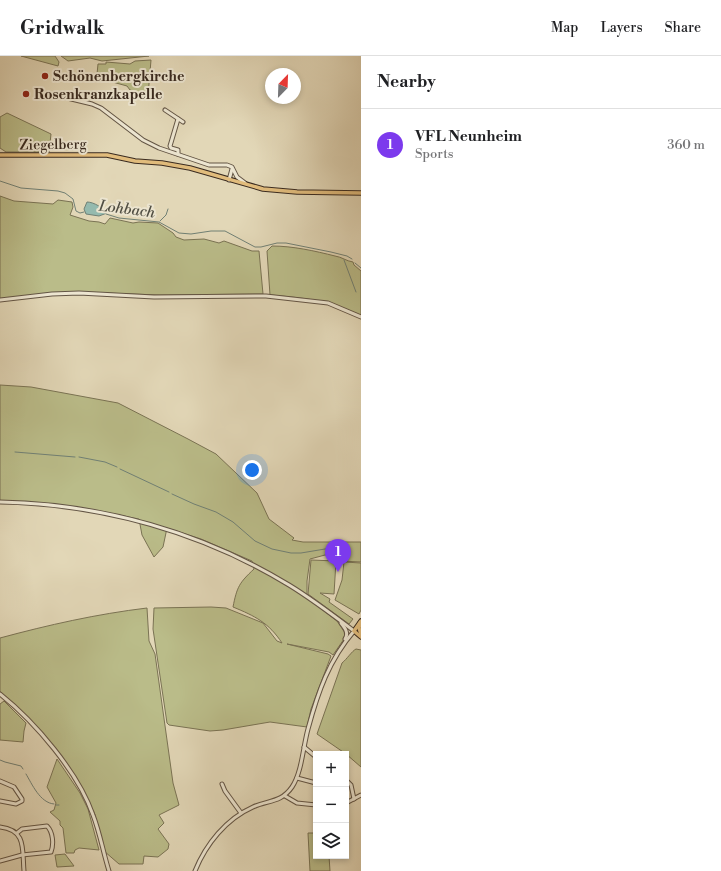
<!DOCTYPE html>
<html lang="en">
<head>
<meta charset="utf-8">
<style>
  :root { --surface:#fff; --page:#f6f6f6; --text:#202124; --muted:#757577; --line:#e0e0e0; --accent:#7c3aed }
  body { margin:0; font-family:"Libre Bodoni",serif; background:var(--page); color:var(--text) }
  .controls { position:absolute; right:12px; bottom:12px; display:grid; overflow:hidden; border-radius:0px; box-shadow:0 2px 6px #0003 }
  .controls button { width:36px; height:36px; display:grid; place-items:center; padding:0; border:0; border-bottom:1px solid var(--line); background:var(--surface); color:var(--text); font:20px sans-serif }
  .compass { position:absolute; left:265px; top:12px; width:36px; height:36px; border-radius:50%; background:var(--surface); box-shadow:0 2px 6px #0003; rotate:23deg }
  .you { position:absolute; left:252px; top:414px; width:14px; height:14px; margin:-10px; border:3px solid #fff; border-radius:50%; background:#1a73e8; box-shadow:0 0 0 6px #1a73e833 }
  .badge { display:grid; place-items:center; width:26px; height:26px; border-radius:50%; background:var(--accent); color:#fff; font-size:13px; font-weight:700 }
  .pin { position:absolute; translate:-50% -33px; filter:drop-shadow(0 1px 2px #0008) }
  .pin::after { content:''; position:absolute; top:21px; width:14px; height:12px; background:inherit; clip-path:polygon(0 0,100% 0,50% 100%) }
  .list { margin:0; padding:0; list-style:none }
  h2 { display:flex; justify-content:space-between; align-items:center; height:52px; margin:0; padding:0 16px; font-size:17px }
  h2 small { font-size:13px; font-weight:400; color:var(--muted) }
  .list li { display:grid; grid-template-columns:26px 1fr auto; gap:12px; align-items:center; box-sizing:border-box; height:72px; padding:0 16px; border-top:1px solid var(--line) }
  .list b { display:block; font-size:15px; white-space:nowrap }
  .list p { margin:0; font-size:13px; white-space:nowrap; color:var(--muted) }
  .list em { font-size:13px; font-style:normal; color:var(--muted) }
  .icon { flex:none; width:22px; height:22px; fill:none; stroke:currentColor; stroke-width:2; stroke-linecap:round; stroke-linejoin:round }
  .map { position:relative; flex:none; width:361px; height:815px; overflow:hidden }
  header { display:flex; align-items:center; gap:24px; box-sizing:border-box; height:56px; padding:0 20px; background:var(--surface); border-bottom:1px solid var(--line) }
  header strong { font-size:19px }
  nav { display:flex; gap:22px; margin-inline-start:auto; font-size:14px }
  main { display:flex }
  aside { flex:1; background:var(--surface) }
  .map>svg:first-child { display:block }
  .green { fill:#babc89; stroke:#7a7354 }
  .water { fill:#95baae; stroke:#708075 }
  .lines { fill:none; stroke-linecap:round; stroke-linejoin:round }
  .stream { stroke:#708075; stroke-width:1 }
  .minor-casing { stroke:#635545; stroke-width:5 }
  .major-casing { stroke:#392a1f; stroke-width:5.5 }
  .minor { stroke:#ece5d0; stroke-width:3 }
  .major { stroke:#e1bc7c; stroke-width:3.5 }
  .poi-dot { fill:#8f2418; stroke:#ece5d0; stroke-width:1.5 }
  .labels { text-anchor:middle; stroke-width:4; stroke-linejoin:round; paint-order:stroke }
  .poi-label { font-size:14px; font-weight:bold; fill:#392a1f; stroke:#ece5d0; text-anchor:start }
  .street-label { font-size:14px; fill:#392a1f; stroke:#ece5d0 }
  .water-label { font-size:15px; font-style:italic; fill:#504e43; stroke:#ece5d0 }
</style>
</head>
<body>
<header>
<strong>Gridwalk</strong>
<nav><a>Map</a><a>Layers</a><a>Share</a></nav>
</header>
<main>
<div class="map">
<svg width="361" height="815" viewBox="0 0 361 815">
  <rect width="100%" height="100%" fill="#e2d7b7"/>
  <filter id="stains"><feTurbulence type="fractalNoise" baseFrequency=".005" numOctaves="4"/><feColorMatrix values="0 0 0 0 .2 0 0 0 0 .09 0 0 0 0 .02 0 0 0 .5 -.17"/></filter>
  <radialGradient id="worn" r=".72"><stop offset=".6" stop-color="#630" stop-opacity="0"/><stop offset="1" stop-color="#630" stop-opacity=".3"/></radialGradient>
  <!-- green -->
  <g class="green">
    <polygon points="21,0 55,0 59,6 58,10"/>
    <polygon points="61,0 149,0 102,5 90,2 68,5"/>
    <polygon points="151,4 148,40 130,34 127,30 98,22 99,18 97,18 98,8 106,8 106,6 130,8 135,5"/>
    <polygon points="7,57 51,78 49,96 6,96 0,92 0,61"/>
    <polygon points="0,140 14,145 53,148 58,144 72,146 73,151 70,159 89,165 99,166 105,168 110,162 133,167 139,166 158,167 173,177 176,181 184,184 204,183 219,187 224,185 252,195 259,195 263,238 160,239 76,236 0,243"/>
    <path d="M 272,190 C 293,190 315,195 335,200 C 342,201 346,205 353,206 L 354,209 L 361,215 L 361,260 C 330,244 304,242 270,239 L 267,195 Z"/>
    <path d="M 0,329 L 31,331 L 118,347 L 188,383 L 216,398 L 257,437 L 269,463 L 294,482 L 292,484 L 303,486 L 361,486 L 361,506 L 341,505 L 340,499 L 325,499 L 310,503 L 307,525 L 307,542 L 337,565 L 345,577 L 344,583 L 333,599 L 329,596 L 287,588 L 328,598 L 331,600 L 311,653 L 307,671 L 270,666 L 223,674 L 210,675 L 169,669 L 167,667 L 153,573 L 154,552 L 211,551 L 226,552 L 263,567 L 277,585 L 282,587 C 269,567 255,560 233,551 C 237,531 239,527 254,513 L 252,505 L 201,483 L 167,472 L 163,491 L 154,501 L 142,479 L 139,463 L 104,456 L 75,451 L 0,446 Z"/>
    <polygon points="311,504 336,505 334,538 320,537 330,543 329,546 353,563 349,568 308,538"/>
    <polygon points="344,506 361,507 361,554 359,558 335,544 342,524"/>
    <path d="M 147,552 L 149,585 L 155,598 L 173,727 L 179,749 L 159,759 L 164,767 L 158,773 L 169,788 L 168,793 L 158,801 L 144,800 L 143,808 L 119,808 L 104,795 L 94,756 L 75,722 L 35,670 L 19,652 L 0,637 L 0,582 C 48,569 97,558 147,552 Z"/>
    <path d="M 356,593 L 361,594 L 361,711 L 346,698 L 317,678 L 342,607 C 347,603 352,595 356,593 Z"/>
    <polygon points="4,645 26,667 24,675 23,686 0,684 0,648"/>
    <polygon points="57,703 80,737 88,753 99,794 79,792 75,794 74,797 66,797 63,772 60,769 60,765 50,756 54,754 56,747 47,731"/>
    <polygon points="308,777 316,777 316,800 329,800 330,815 310,815"/>
    <polygon points="65,798 74,810 57,811 55,799"/>
  </g>
  <!-- water -->
  <path class="water" d="M 87,146 C 94,146 103,152 107,157 L 99,160 L 86,158 L 84,153 Z"/>
  <g class="lines">
    <!-- stream -->
    <g class="stream">
      <polyline points="0,125 21,132 58,135 65,137 73,143 76,155 80,157 84,156"/>
      <polyline points="106,158 119,162 159,166 179,177 191,178 211,175 225,175 255,191 261,191 277,187 286,187 331,196 347,200 352,203"/>
      <polyline points="160,165 166,159 168,153"/>
      <polyline points="344,204 356,236"/>
      <polyline points="355,207 361,212"/>
      <polyline points="15,396 75,401"/>
      <polyline points="79,401 105,406 117,411"/>
      <polyline points="120,413 169,436"/>
      <polyline points="172,438 194,448 216,456 233,466 255,485 272,493 291,497 301,497 337,491"/>
      <polyline points="340,491 344,491"/>
      <polyline points="0,704 5,706 21,710 23,713"/>
      <path d="M 26,718 C 32,728 40,747 54,748"/>
      <polyline points="56,749 59,749"/>
    </g>
    <defs>
      <g id="minor">
        <polyline points="63,41 92,48 101,52 143,84 159,92 209,109 227,109 232,111 237,121 245,127"/>
        <polyline points="165,54 183,66"/>
        <polyline points="178,98 178,94 171,92 170,90 178,63"/>
        <polyline points="229,124 232,113"/>
        <polyline points="0,244 52,238 79,237 154,241 266,240 328,247 361,261"/>
        <path d="M 0,446 C 102,448 202,476 289,529 C 312,543 333,559 354,575 C 329,604 318,636 308,673 C 303,691 302,716 292,731 C 281,747 268,744 253,751 C 226,763 206,788 195,815"/>
        <path d="M 341,567 C 345,572 349,577 345,583"/>
        <path d="M 0,638 C 35,666 78,716 93,759 C 100,777 103,796 109,815"/>
        <polyline points="304,691 316,701"/>
        <polyline points="297,722 316,727"/>
        <polyline points="346,724 351,729 354,743"/>
        <polyline points="0,725 14,731 22,743 22,745 16,748 0,745"/>
        <polyline points="222,728 225,735 241,757"/>
        <polyline points="285,740 297,747 316,749"/>
        <polyline points="346,747 361,739"/>
        <path d="M 0,771 C 27,774 22,794 24,815"/>
        <path d="M 0,805 L 22,799 L 51,796 C 54,788 53,776 47,770 L 22,773 L 17,777"/>
      </g>
      <g id="major">
        <polyline points="0,99 107,99 135,105 162,107 190,112 263,133 297,136 361,137"/>
        <polyline points="361,565 354,575 361,581"/>
        <polyline points="360,567 359,572 361,578"/>
      </g>
    </defs>
    <!-- minor casing -->
    <use href="#minor" class="minor-casing"/>
    <!-- major casing -->
    <use href="#major" class="major-casing"/>
    <!-- minor -->
    <use href="#minor" class="minor"/>
    <!-- major -->
    <use href="#major" class="major"/>
  </g>
  <!-- markers -->
  <g class="poi-dot">
    <circle cx="45" cy="20" r="4"/>
    <circle cx="26" cy="38" r="4"/>
  </g>
  <g class="labels">
    <!-- poi labels -->
    <g class="poi-label">
      <text x="53" y="25">Schönenbergkirche</text>
      <text x="34" y="43">Rosenkranzkapelle</text>
    </g>
    <!-- street labels -->
    <g class="street-label">
      <text transform="translate(53 88) rotate(-1)" y="5">Ziegelberg</text>
    </g>
    <!-- water labels -->
    <g class="water-label">
      <text transform="translate(127 153) rotate(7)" y="5">Lohbach</text>
    </g>
  </g>
  <rect width="100%" height="100%" filter="url(#stains)"/>
  <rect width="100%" height="100%" fill="url(#worn)"/>
</svg>
<div class="controls">
<button>+</button>
<button>−</button>
<button><svg class="icon" aria-label="layers" viewBox="0 0 24 24"><path d="M12 4l9 5-9 5-9-5zM3 14l9 5 9-5"/></svg></button>
</div>
<svg class="compass" viewBox="-18 -18 36 36"><path d="M0-13l5 13h-10z" fill="#e53935"/><path d="M0 13l5-13h-10z" fill="#757577"/></svg>
<div class="you"></div>
<div class="pin badge" style="left:338px;top:516px">1</div>
</div>
<aside>
<h2>Nearby<small></small></h2>
<ul class="list">
<li><span class="badge">1</span><div><b>VFL Neunheim</b><p>Sports</p></div><em>360 m</em></li>
</ul>
</aside>
</main>
</body>
</html>
